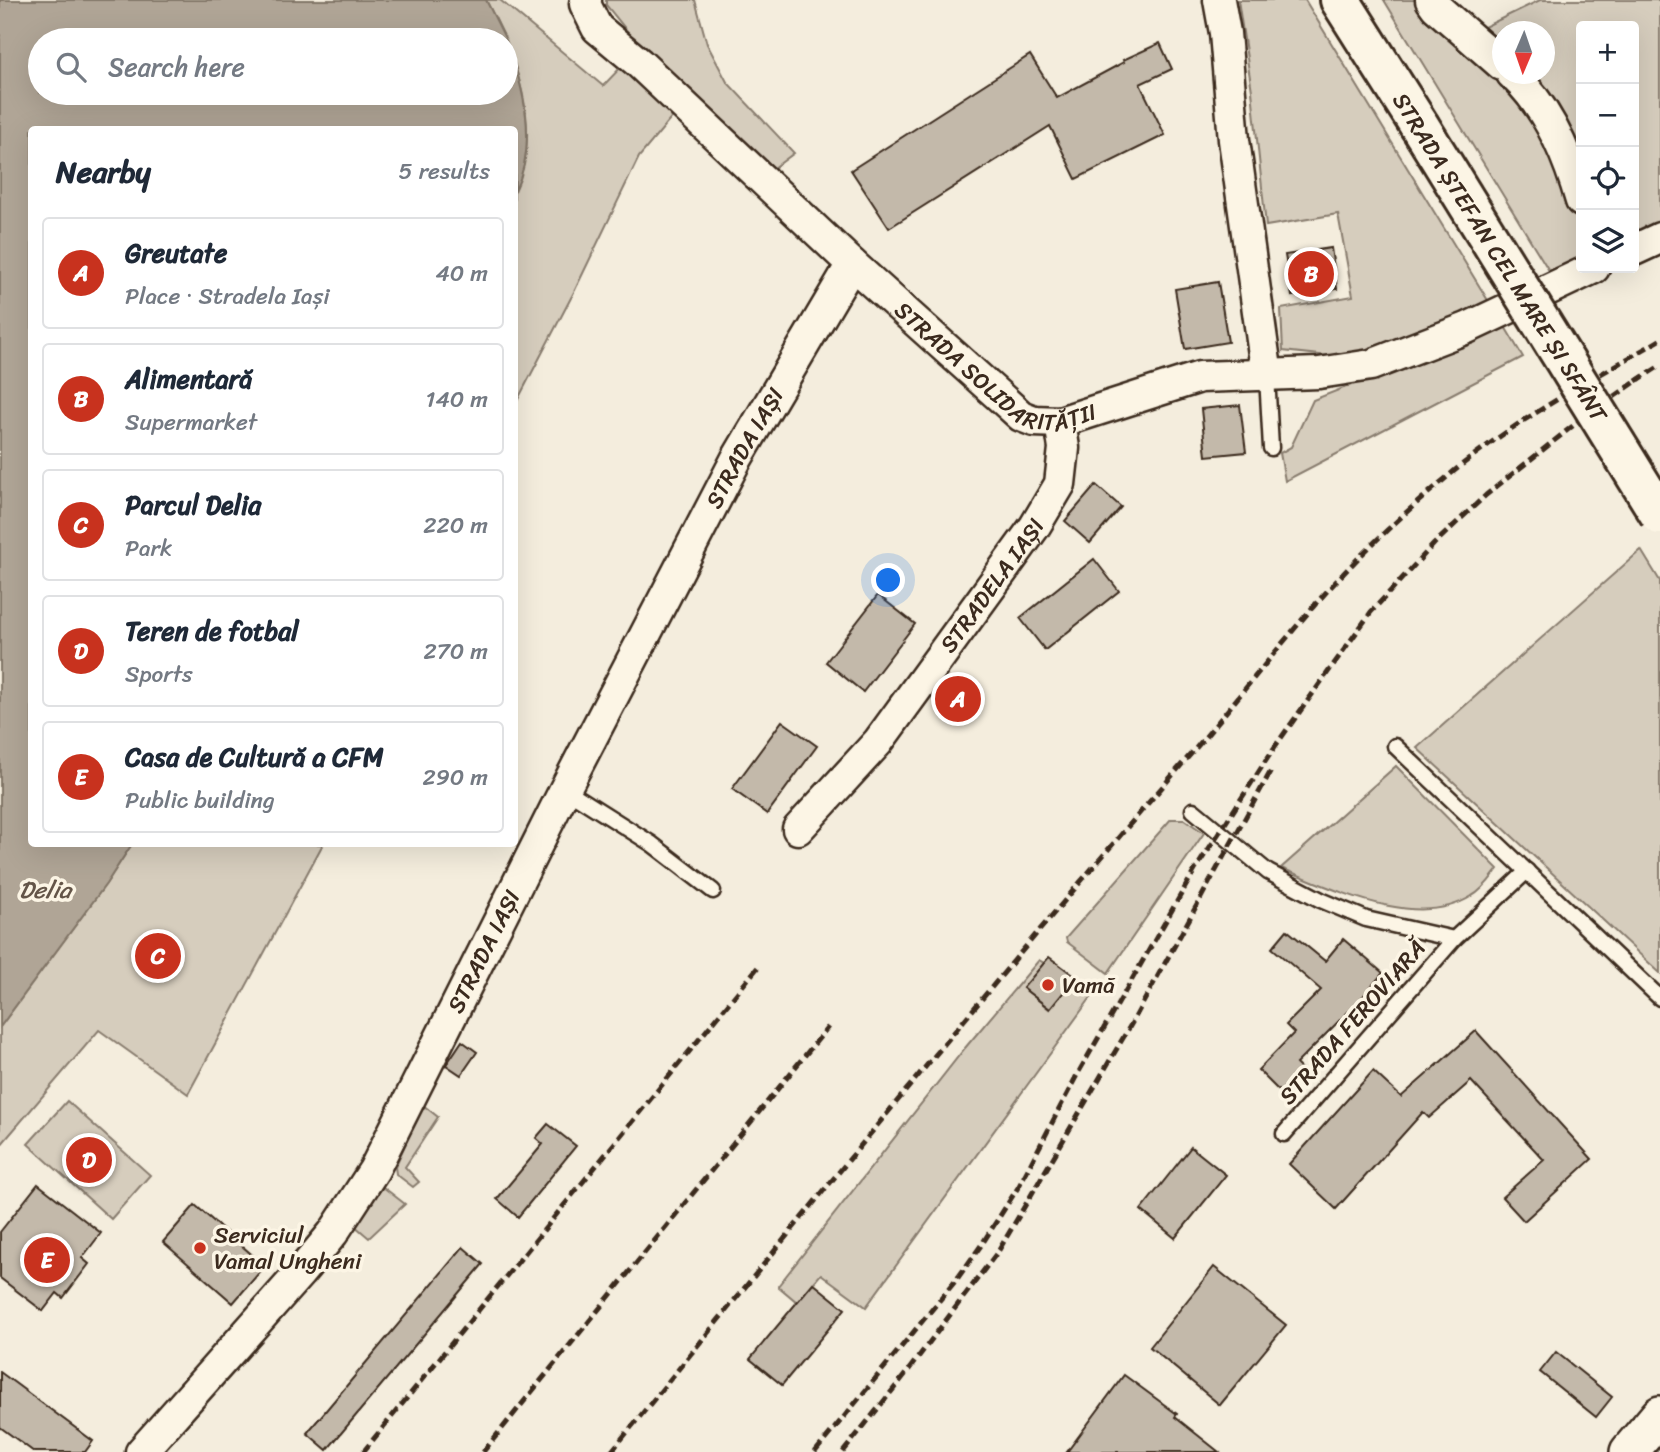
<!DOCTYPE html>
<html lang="en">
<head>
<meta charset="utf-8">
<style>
  :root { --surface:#fff; --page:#f2f2f3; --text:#1f2937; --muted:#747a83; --line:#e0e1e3; --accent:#c8321e }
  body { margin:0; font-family:Sriracha,sans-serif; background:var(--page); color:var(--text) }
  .controls { position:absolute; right:21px; top:21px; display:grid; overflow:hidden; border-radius:7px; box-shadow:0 7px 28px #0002 }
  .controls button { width:63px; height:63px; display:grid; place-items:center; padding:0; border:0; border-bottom:2px solid var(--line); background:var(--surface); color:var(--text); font:35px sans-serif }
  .compass { position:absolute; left:1492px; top:21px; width:63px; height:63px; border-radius:50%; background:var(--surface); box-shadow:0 7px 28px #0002; rotate:182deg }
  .you { position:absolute; left:889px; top:581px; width:24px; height:24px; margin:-18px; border:5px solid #fff; border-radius:50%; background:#1a73e8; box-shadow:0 0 0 10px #1a73e833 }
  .badge { display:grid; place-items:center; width:46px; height:46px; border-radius:50%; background:var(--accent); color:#fff; font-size:23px; font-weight:700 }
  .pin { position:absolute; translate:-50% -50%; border:4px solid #fff; box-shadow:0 2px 7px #0006 }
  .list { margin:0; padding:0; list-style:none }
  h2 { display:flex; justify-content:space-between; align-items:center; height:91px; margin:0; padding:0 28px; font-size:30px }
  h2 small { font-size:23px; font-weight:400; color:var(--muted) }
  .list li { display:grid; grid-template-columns:46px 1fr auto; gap:21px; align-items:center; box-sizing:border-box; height:112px; margin:0 14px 14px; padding:0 14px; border:2px solid var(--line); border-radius:7px }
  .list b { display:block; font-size:26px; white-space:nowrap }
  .list p { margin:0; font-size:23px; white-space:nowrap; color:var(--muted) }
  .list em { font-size:23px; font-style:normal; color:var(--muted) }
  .icon { flex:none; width:38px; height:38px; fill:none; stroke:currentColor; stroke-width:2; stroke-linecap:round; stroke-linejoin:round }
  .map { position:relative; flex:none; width:1660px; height:1452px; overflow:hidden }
  .search { position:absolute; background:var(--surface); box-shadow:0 7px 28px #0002; left:28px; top:28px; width:490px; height:77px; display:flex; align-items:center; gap:18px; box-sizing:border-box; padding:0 24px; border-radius:38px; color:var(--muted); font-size:26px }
  .panel { position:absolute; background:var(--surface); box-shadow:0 7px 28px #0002; left:28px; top:126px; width:490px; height:721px; border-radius:7px }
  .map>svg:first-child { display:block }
  .green { fill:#d6cdbd; stroke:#887c6e; stroke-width:2 }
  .water { fill:#b0a596; stroke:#817466; stroke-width:2 }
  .building { fill:#c3b9aa; stroke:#3b2a1e; stroke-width:2 }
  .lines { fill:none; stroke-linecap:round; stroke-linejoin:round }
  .service-casing { stroke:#3b2a1e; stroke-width:19 }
  .minor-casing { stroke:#3b2a1e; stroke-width:35 }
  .tertiary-casing { stroke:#3b2a1e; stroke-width:42 }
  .secondary-casing { stroke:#3b2a1e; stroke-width:44 }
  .service { stroke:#fcf5e5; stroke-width:14 }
  .minor { stroke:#fcf5e5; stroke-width:30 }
  .tertiary { stroke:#fcf5e5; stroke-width:37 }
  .secondary { stroke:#fcf5e5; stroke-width:38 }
  .rail { stroke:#3b2a1e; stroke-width:5; stroke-dasharray:10 5; stroke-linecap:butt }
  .secondary-bridge-casing { stroke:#3b2a1e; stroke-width:44; stroke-linecap:butt }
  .secondary-bridge { stroke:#fcf5e5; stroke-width:38 }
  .poi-dot { fill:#c8321e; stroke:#fcf5e5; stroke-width:2.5 }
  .labels { text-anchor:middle; stroke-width:7; stroke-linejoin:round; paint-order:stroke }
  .street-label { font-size:23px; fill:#3b2a1e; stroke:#fcf5e5 }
  .poi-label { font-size:23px; fill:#3b2a1e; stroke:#fcf5e5; text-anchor:start }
  .water-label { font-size:24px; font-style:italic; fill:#645548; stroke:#fcf5e5 }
</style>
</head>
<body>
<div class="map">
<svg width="1660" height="1452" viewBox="0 0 1660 1452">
  <rect width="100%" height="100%" fill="#f4eddd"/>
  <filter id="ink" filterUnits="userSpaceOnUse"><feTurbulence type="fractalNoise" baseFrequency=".0143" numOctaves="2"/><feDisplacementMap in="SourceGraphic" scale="14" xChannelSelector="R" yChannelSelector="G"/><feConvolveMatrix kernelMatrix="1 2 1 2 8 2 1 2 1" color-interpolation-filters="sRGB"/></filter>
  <g filter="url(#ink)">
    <!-- green -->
    <g class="green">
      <path d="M 486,0 L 500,0 L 603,86 L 625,63 L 674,115 L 639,157 L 574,292 L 515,405 L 514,191 C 545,130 515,55 486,0 Z"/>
      <polygon points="606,0 695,0 707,44 727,82 794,153 774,168 640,47 606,5"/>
      <polygon points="1238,0 1305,0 1492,307 1384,349 1329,356 1283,351 1281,309 1353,296 1338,214 1266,226 1252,91"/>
      <polygon points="1384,0 1422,0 1502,71 1549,137 1581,224 1580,261 1551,274"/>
      <polygon points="1540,0 1660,0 1660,224 1634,234 1634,26 1581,26 1581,175 1529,74 1544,74 1544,32 1502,32 1502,46 1484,27"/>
      <polygon points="1504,325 1523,357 1285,481 1280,453 1291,447 1313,400"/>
      <polygon points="1641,550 1660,581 1660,973 1417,748"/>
      <path d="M 1396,766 L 1498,869 C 1491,878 1483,890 1472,896 C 1417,931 1334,889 1281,868 Z"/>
      <polygon points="1171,819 1184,819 1204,833 1108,973 1067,942 1066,938"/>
      <polygon points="132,844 323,844 188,1094 99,1030 0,1146 0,1027 106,884"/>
      <polygon points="1039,960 1044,963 1024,988 1049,1009 1073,981 1092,996 866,1307 821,1274 797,1302 778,1286 965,1048"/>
      <polygon points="67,1101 150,1175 111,1219 28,1144"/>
      <polygon points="423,1105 438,1117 405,1167 419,1182 413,1187 396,1174 395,1167"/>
      <polygon points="383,1187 405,1204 369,1238 354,1225"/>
    </g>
    <!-- water -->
    <path class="water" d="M 0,0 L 486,0 L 506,40 L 40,40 L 40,93 L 506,93 L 506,40 C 524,87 538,144 515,191 L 514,130 L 32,130 L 32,844 L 132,844 L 106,884 L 0,1027 Z"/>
    <!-- building -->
    <g class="building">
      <polygon points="1160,43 1172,69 1140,84 1165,135 1076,179 1050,126 889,228 851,170 1030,55 1057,98 1124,62 1123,60"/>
      <polygon points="1331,248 1337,289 1292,296 1285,255"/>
      <polygon points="1218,282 1228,342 1185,349 1175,289"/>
      <polygon points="1240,405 1246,452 1206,456 1201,409"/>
      <polygon points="1096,485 1121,507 1090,543 1065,521"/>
      <polygon points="1094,559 1119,591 1045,650 1020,618"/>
      <polygon points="878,595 915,624 863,692 826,662"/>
      <polygon points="782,721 817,746 767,814 732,789"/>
      <polygon points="1287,930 1325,961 1343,939 1383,973 1349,1013 1348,1012 1296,1064 1307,1075 1285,1097 1258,1070 1294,1033 1286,1025 1321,990 1272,948"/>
      <polygon points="1049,957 1076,977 1050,1009 1023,988"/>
      <polygon points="1476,1031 1592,1159 1524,1221 1502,1197 1544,1160 1471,1081 1429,1118 1423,1112 1336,1209 1289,1164 1373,1071 1401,1097"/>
      <polygon points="462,1041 477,1052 461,1075 446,1065"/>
      <polygon points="548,1124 576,1146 518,1217 497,1199 543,1144 536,1138"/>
      <polygon points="1191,1147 1226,1175 1175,1238 1141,1210"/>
      <polygon points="38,1184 101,1233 82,1258 89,1264 63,1298 57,1293 43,1311 0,1278 0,1232"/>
      <polygon points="195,1205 265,1266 233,1303 163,1242"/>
      <polygon points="463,1247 483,1264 327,1450 307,1433"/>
      <polygon points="1214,1267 1286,1325 1220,1405 1150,1347"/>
      <polygon points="813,1283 845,1309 782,1385 750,1359"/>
      <polygon points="1556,1352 1612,1397 1596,1417 1540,1372"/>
      <polygon points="0,1372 93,1441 85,1452 34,1452 0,1427"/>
      <polygon points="1124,1375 1177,1414 1175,1417 1219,1452 1067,1452"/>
    </g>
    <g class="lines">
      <defs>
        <g id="service">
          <polyline points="1267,376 1271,448"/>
          <polyline points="1395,746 1660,998"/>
          <polyline points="565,789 652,844 713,891"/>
          <polyline points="1193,810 1268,872 1321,900 1366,919 1454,939"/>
          <polyline points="1284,1134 1454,939 1527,871"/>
        </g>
        <g id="minor">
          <path id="s1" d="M 586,0 L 585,4 L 597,28 L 639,63 L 852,264 L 999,396 L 1021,416 L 1034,421 L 1060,422 L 1200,377 L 1319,373 L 1371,365 L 1467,328 L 1594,268"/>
          <polyline points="1219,0 1225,33 1234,140 1267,376"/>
          <polyline points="1431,0 1436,7 1502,65"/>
          <path d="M 1512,74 C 1547,106 1568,155 1581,201"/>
          <polyline points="1634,250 1660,238"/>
          <path id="s2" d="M 798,829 L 878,742 L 1035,526 L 1060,484 L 1064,448 L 1060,422"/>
          <path id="s3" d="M 141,1452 L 300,1273 L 333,1233 L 374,1170 L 565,789 L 736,460 L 852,264"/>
        </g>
        <polyline id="tertiary" points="1629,1452 1660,1415"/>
        <polyline id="secondary" points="1340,0 1419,125"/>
      </defs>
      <!-- service casing -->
      <use href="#service" class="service-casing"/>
      <!-- minor casing -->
      <use href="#minor" class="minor-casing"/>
      <!-- tertiary casing -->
      <use href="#tertiary" class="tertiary-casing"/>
      <!-- secondary casing -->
      <use href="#secondary" class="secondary-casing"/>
      <!-- service -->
      <use href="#service" class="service"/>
      <!-- minor -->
      <use href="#minor" class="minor"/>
      <!-- tertiary -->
      <use href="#tertiary" class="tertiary"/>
      <!-- secondary -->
      <use href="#secondary" class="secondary"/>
      <!-- rail -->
      <g class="rail">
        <polyline points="1636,381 1660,366"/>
        <polyline points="363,1452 758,967"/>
        <polyline points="483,1452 828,1027"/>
        <path d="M 611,1452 C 800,1220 987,987 1184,762 C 1228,711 1269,658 1313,607 C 1351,563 1395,521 1440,483 C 1506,425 1584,384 1660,340"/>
        <polyline points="815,1452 957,1279 982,1244 1019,1186 1077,1075 1195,870 1276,745 1371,612 1434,544 1486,495 1579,421 1644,376"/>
        <polyline points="843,1452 904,1376 999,1250 1133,1021 1272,769"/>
      </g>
      <defs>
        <polyline id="secondary-bridge" points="1419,125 1660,515"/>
      </defs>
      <!-- secondary-bridge casing -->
      <use href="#secondary-bridge" class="secondary-bridge-casing"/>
      <!-- secondary-bridge -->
      <use href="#secondary-bridge" class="secondary-bridge"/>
    </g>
  </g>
  <!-- markers -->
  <g class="poi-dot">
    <circle cx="1048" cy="985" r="7"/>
    <circle cx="200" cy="1248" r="7"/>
  </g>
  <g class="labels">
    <!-- street labels -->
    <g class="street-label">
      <text transform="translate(1500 257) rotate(58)" y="8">STRADA ȘTEFAN CEL MARE ȘI SFÂNT</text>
      <text dy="8" stroke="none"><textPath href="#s1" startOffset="562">STRADA SOLIDARITĂȚII</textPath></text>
      <text dy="8" stroke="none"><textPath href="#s3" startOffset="1178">STRADA IAȘI</textPath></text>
      <text dy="8" stroke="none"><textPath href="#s2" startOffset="312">STRADELA IAȘI</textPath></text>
      <text dy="8" stroke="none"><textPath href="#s3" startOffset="611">STRADA IAȘI</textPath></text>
      <text transform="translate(1352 1022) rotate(-49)" y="8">STRADA FEROVIARĂ</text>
    </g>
    <!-- poi labels -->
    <g class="poi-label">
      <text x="1062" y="993">Vamă</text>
      <text x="214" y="1243">Serviciul<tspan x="214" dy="26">Vamal Ungheni</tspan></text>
    </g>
    <!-- water labels -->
    <g class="water-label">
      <text x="45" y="898">Delia</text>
    </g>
  </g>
</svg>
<div class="controls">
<button>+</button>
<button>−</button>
<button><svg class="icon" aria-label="locate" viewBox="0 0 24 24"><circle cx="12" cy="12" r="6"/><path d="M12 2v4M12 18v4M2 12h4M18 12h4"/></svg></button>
<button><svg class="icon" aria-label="layers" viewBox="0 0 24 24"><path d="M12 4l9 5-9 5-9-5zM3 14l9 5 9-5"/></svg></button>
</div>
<svg class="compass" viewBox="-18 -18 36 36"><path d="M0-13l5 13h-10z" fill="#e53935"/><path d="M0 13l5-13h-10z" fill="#747a83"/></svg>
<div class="you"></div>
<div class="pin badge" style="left:958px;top:699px">A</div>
<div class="pin badge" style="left:1311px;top:274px">B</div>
<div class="pin badge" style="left:158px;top:956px">C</div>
<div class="pin badge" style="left:89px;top:1160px">D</div>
<div class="pin badge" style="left:47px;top:1260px">E</div>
<div class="search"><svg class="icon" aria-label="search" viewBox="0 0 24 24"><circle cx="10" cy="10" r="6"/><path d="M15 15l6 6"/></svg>Search here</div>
<section class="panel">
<h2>Nearby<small>5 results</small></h2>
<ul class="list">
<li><span class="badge">A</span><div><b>Greutate</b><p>Place · Stradela Iași</p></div><em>40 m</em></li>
<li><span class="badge">B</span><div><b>Alimentară</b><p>Supermarket</p></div><em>140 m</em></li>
<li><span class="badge">C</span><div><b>Parcul Delia</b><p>Park</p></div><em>220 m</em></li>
<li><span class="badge">D</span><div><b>Teren de fotbal</b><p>Sports</p></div><em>270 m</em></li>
<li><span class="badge">E</span><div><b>Casa de Cultură a CFM</b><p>Public building</p></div><em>290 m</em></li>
</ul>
</section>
</div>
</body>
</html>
